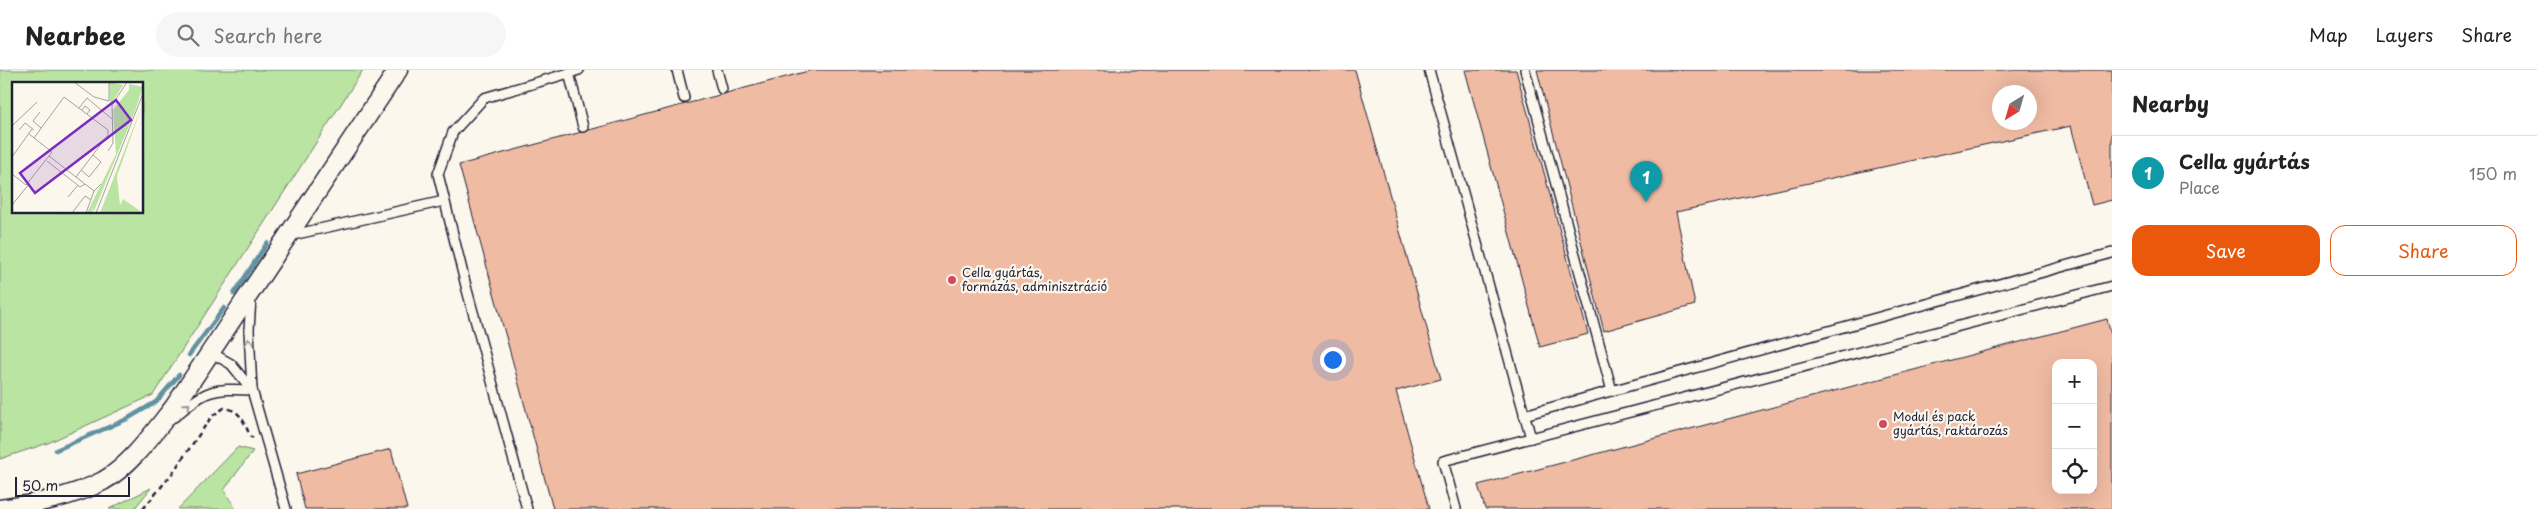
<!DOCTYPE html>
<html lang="en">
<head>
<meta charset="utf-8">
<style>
  :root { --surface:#fff; --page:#f6f6f6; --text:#222; --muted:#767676; --line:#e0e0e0; --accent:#ea580c }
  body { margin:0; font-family:"Playpen Sans",sans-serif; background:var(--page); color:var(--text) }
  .controls { position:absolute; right:15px; bottom:15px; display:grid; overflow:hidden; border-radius:10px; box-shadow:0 5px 20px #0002 }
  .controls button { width:45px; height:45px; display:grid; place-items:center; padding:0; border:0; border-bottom:1px solid var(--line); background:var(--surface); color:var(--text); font:25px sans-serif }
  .compass { position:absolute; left:1992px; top:15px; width:45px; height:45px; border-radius:50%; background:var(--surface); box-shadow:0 5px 20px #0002; rotate:217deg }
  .scale { position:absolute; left:15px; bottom:12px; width:115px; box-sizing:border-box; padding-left:5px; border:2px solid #22223b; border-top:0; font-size:14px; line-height:18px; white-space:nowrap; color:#22223b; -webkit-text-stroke:4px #fbf7ec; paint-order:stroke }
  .you { position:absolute; left:1332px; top:289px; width:18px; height:18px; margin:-12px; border:4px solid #fff; border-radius:50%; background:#1a73e8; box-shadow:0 0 0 8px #1a73e833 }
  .badge { display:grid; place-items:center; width:32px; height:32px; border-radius:50%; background:var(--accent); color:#fff; font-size:16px; font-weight:700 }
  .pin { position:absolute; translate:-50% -41px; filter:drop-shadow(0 1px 2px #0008) }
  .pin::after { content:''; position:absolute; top:26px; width:18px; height:15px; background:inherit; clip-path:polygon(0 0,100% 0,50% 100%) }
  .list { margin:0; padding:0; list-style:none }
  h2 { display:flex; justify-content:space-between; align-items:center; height:65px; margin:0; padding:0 20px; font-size:21px }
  h2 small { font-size:16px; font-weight:400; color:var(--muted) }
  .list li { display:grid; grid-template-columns:32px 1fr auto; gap:15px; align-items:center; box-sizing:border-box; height:75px; padding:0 20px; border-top:1px solid var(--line) }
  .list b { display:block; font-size:19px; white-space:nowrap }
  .list p { margin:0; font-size:16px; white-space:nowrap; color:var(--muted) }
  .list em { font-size:16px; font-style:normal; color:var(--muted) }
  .actions { display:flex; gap:10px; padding:15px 20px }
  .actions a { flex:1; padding:11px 0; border:1px solid var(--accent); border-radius:15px; text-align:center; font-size:18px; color:var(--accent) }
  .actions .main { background:var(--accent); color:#fff }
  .icon { flex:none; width:28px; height:28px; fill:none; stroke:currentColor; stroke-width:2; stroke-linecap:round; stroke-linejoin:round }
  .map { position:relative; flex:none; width:2112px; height:439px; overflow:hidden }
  header { display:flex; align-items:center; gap:30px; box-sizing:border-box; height:70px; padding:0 25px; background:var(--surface); border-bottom:1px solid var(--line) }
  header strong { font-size:24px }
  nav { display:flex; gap:28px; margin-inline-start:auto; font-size:18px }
  .search { width:350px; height:45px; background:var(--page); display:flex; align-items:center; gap:12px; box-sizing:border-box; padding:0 18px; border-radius:28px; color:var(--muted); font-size:19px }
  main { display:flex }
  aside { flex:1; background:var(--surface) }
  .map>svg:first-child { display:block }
  .green { fill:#bae4a1; stroke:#6e836e; fill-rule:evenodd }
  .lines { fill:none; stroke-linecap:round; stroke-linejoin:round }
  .stream { stroke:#6192a1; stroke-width:4.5 }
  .building { fill:#f0bba3; stroke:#22223b; fill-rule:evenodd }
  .service-casing { stroke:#22223b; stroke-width:12 }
  .minor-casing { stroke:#22223b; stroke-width:21 }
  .path { stroke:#22223b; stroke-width:2.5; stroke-dasharray:5 4; stroke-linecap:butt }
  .service { stroke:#fbf7ec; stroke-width:9 }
  .minor { stroke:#fbf7ec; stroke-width:18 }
  .oneway { stroke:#99979c }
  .poi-dot { fill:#d1495b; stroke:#fbf7ec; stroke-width:2 }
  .labels { text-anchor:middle; stroke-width:4.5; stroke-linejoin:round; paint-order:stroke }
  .poi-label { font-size:12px; fill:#22223b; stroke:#fbf7ec; text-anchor:start }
  .inset-road { fill:none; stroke:#a4a2a5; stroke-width:1 }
  .view { fill:#7b2cbf; fill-opacity:0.15; stroke:#7b2cbf; stroke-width:2.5 }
  .inset-edge { fill:none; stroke:#22223b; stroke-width:2.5 }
</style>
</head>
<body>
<header>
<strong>Nearbee</strong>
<div class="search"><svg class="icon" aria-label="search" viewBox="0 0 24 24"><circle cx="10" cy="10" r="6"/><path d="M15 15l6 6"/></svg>Search here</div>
<nav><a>Map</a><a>Layers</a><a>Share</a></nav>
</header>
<main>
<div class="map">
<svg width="2112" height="439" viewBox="0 0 2112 439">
  <rect width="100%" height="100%" fill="#fbf7ec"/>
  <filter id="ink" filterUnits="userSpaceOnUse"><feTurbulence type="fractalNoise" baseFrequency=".02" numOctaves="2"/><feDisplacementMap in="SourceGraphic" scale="10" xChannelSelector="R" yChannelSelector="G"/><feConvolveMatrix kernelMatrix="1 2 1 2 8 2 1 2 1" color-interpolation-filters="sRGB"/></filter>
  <g filter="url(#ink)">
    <!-- green -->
    <g class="green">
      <path d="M 0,0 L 363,0 L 153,325 L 48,373 L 0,389 ZM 14,14 L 142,14 L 142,142 L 14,142 Z"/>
      <polygon points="238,377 253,381 224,420 236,439 178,439"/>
      <polygon points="151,418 134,439 109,439"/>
    </g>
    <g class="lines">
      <!-- stream -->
      <g class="stream">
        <polyline points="234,224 267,173"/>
        <polyline points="189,285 224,238"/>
        <polyline points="56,380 127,349 156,332 179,305"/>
      </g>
    </g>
    <!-- building -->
    <g class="building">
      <polygon points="812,0 1355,0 1441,309 1396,321 1429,439 553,439 459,95"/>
      <polygon points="1465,0 1516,0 1588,264 1540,277"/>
      <path d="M 1537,0 L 2112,0 L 2112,130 L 2092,135 L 2071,56 L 1676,142 L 1695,235 L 1604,261 ZM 2000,22 L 2030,22 L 2030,52 L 2000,52 Z"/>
      <path d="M 2107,249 L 2112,269 L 2112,439 L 1485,439 L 1478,415 ZM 2056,293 L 2093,293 L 2093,420 L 2056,420 Z"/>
      <polygon points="391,379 407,439 305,439 296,404"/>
    </g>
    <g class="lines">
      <defs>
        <g id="service">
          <polyline points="677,0 684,28"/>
          <polyline points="717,0 722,19"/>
          <polyline points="1429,0 1531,368"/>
          <polyline points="1525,0 1612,321"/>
          <polyline points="569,3 583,57"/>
          <polyline points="288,166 444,131"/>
          <polyline points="251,228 249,260 252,320"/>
          <polyline points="210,282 231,294 252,320 286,439"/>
          <polyline points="1524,345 2112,183"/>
          <path d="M 174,347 C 207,320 210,318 252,320"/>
          <polyline points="527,439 467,220 438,104 453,62 484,28 579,0"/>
          <polyline points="1456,439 1443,391 2112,216"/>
        </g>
        <path id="minor" d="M 0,439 C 35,434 72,427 103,411 C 130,396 155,361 174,337 L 398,0"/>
      </defs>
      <!-- service casing -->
      <use href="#service" class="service-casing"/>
      <!-- minor casing -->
      <use href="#minor" class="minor-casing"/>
      <!-- path -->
      <path class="path" d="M 143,439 L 171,405 L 212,346 L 224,338 C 241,340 244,352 250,366 L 253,368"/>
      <!-- service -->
      <use href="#service" class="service"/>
      <!-- minor -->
      <use href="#minor" class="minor"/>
    </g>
    <!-- one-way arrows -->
    <defs><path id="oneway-chevron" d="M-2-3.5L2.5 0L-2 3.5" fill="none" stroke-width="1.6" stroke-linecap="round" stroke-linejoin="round" transform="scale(1.25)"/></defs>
    <g class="oneway">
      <use href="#oneway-chevron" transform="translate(249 272) rotate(-93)"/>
      <use href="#oneway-chevron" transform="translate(187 336) rotate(-40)"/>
    </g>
  </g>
  <!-- markers -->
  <g class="poi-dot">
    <circle cx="952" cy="210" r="5"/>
    <circle cx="1883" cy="354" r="5"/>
  </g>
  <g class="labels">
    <!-- poi labels -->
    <g class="poi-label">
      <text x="962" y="207">Cella gyártás,<tspan x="962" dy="14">formázás, adminisztráció</tspan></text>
      <text x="1893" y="351">Modul és pack<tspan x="1893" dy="14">gyártás, raktározás</tspan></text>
    </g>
  </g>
  <!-- overview -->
  <g transform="translate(12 12)">
    <rect width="131" height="131" fill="#fbf7ec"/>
    <path d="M 97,0 L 111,3 L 98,24 L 98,20 ZM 117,2 L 131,5 L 123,29 L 82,129 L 80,126 L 81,131 L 75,131 L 104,72 L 101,28 L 117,8 ZM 131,21 L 105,94 L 108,123 L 111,117 L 131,131 L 88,131 Z" fill="#bae4a1"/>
    <path class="inset-road" d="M 62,0 L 82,15 L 97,19 L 97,0M 67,26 L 75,16 L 100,37M 70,28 L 73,24 L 78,28 L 75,32M 28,30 L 21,39 L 29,46M 1,43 L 25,20M 7,48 L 13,41 L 22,48M 22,56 L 52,15 L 96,48 L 96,53 L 64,95M 96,69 L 101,61 L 100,23 L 115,0M 37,74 L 82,109M 0,75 L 20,47M 35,79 L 68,105 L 73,102M 69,88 L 77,95 L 89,80 L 81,73M 0,92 L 14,103 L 40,70 L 17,52M 56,115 L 66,103M 0,123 L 17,102M 60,131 L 73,114 L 79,118M 74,131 L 82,109 L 89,102M 84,131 L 132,9"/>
    <path class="view" d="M 104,18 L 119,38 L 23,111 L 8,91 Z"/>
    <rect width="131" height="131" class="inset-edge"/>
  </g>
</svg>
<div class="controls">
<button>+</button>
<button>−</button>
<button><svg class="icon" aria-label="locate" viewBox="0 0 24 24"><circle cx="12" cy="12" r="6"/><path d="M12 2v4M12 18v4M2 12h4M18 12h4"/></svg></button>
</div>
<svg class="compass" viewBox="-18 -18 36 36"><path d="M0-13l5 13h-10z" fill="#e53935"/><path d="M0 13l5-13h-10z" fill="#767676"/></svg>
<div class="scale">50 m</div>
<div class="you"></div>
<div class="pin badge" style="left:1646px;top:132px;background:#0f9aa8">1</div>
</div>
<aside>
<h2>Nearby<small></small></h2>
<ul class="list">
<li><span class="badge" style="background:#0f9aa8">1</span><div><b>Cella gyártás</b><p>Place</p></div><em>150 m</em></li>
</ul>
<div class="actions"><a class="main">Save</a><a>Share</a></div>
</aside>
</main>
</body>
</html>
